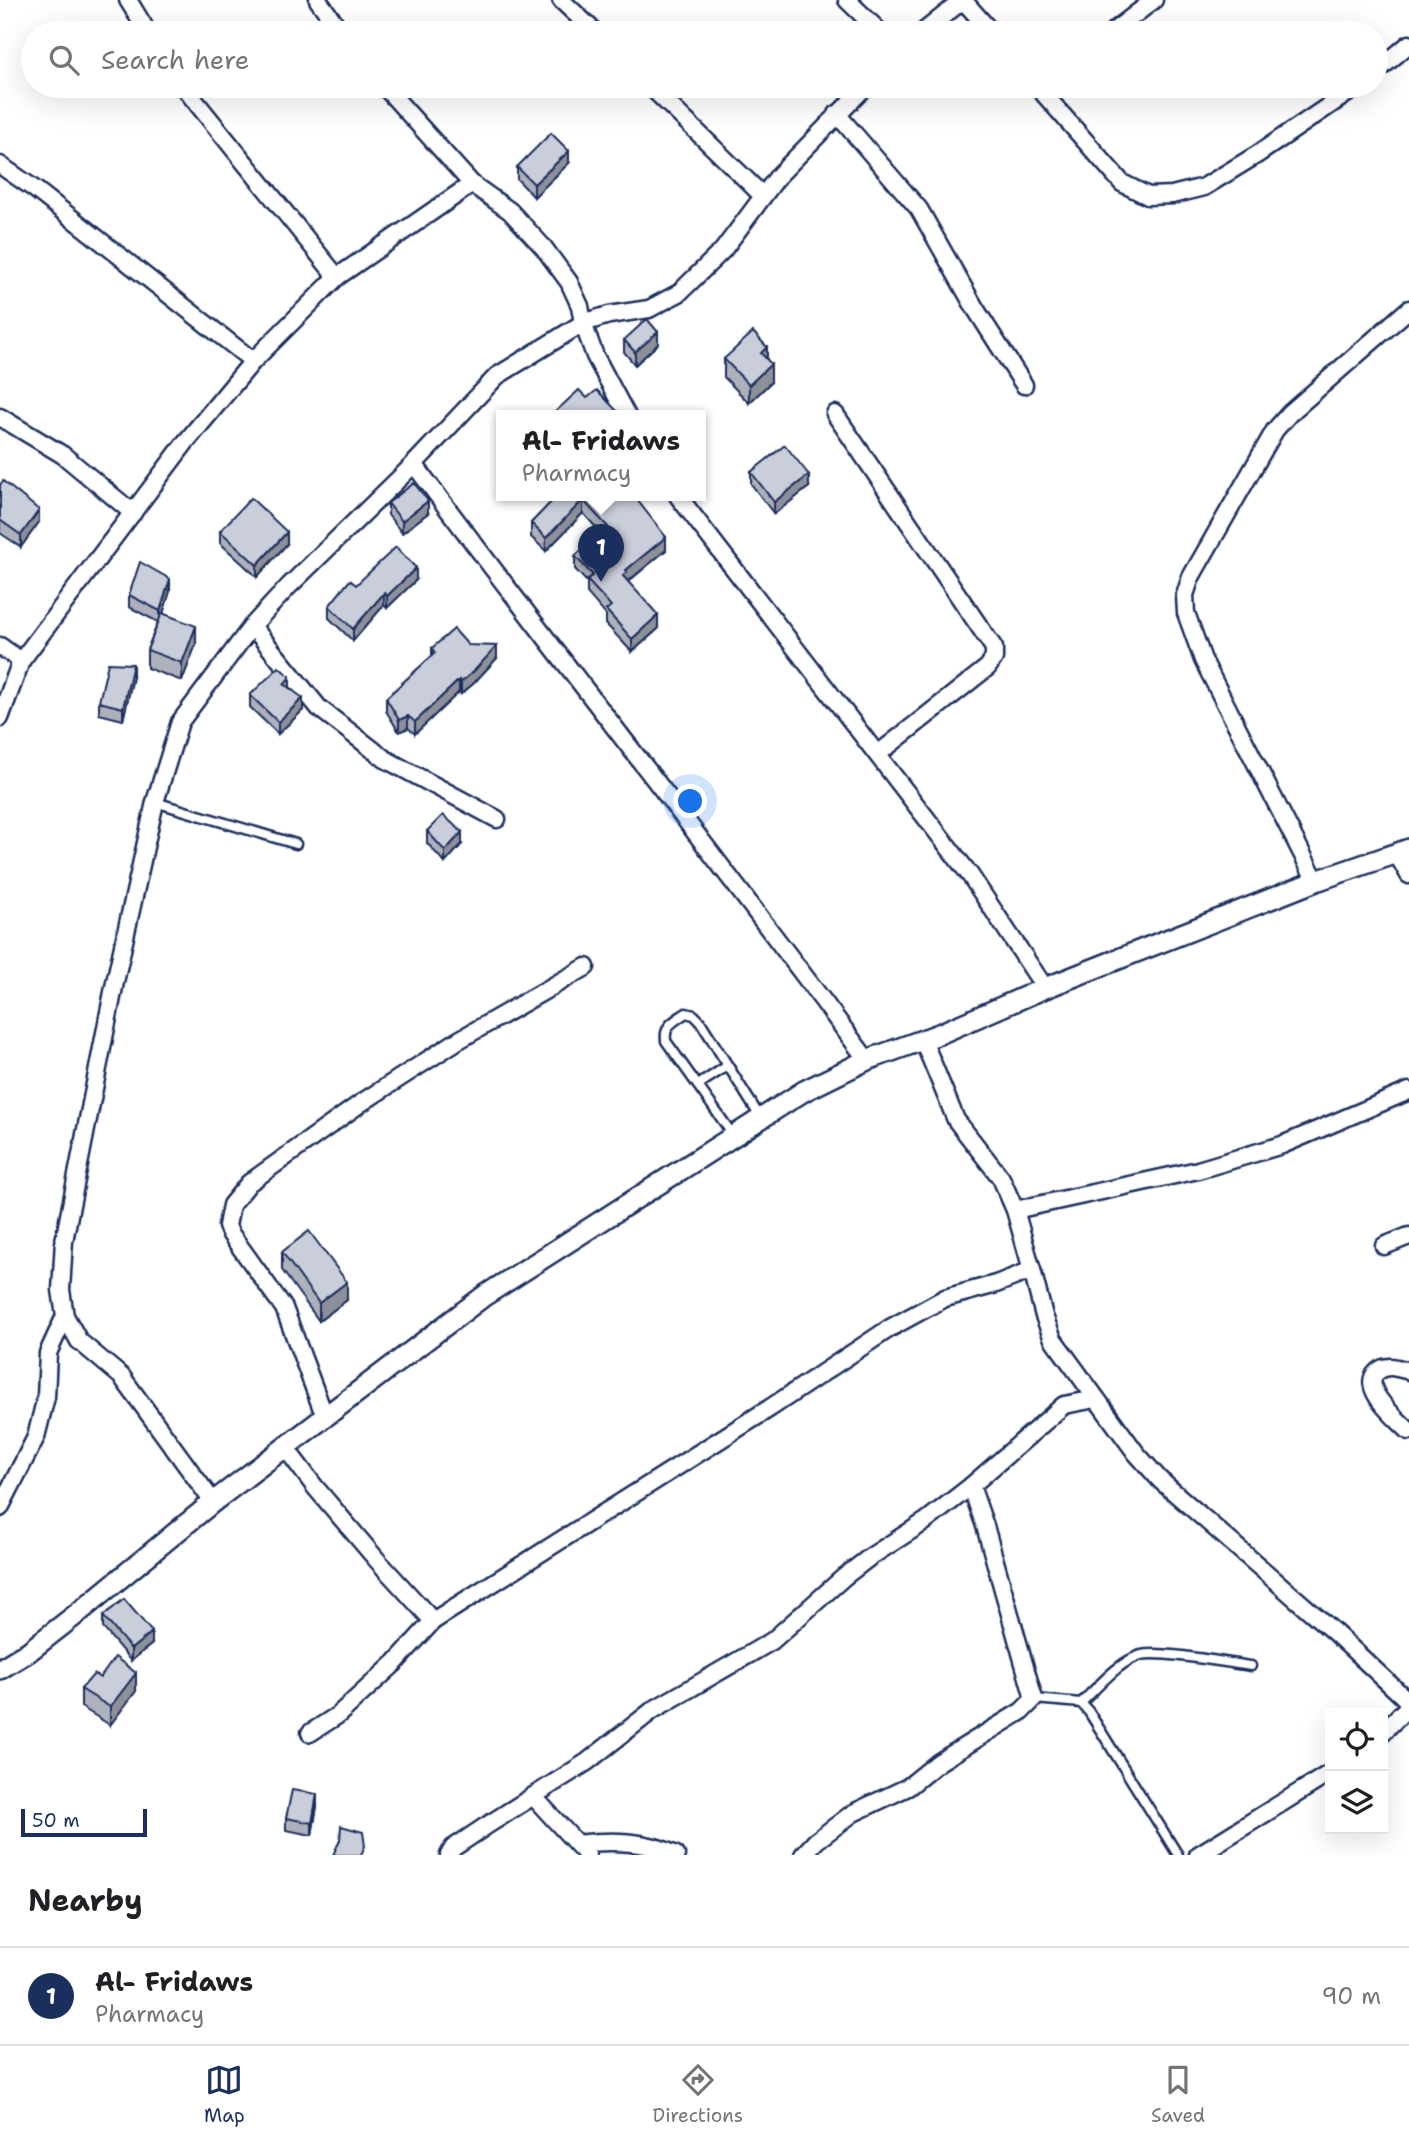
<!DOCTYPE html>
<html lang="en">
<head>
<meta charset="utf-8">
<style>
  :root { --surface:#fff; --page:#f6f6f6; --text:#202124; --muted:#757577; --line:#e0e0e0; --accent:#1b2f5e }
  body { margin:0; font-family:"Shantell Sans",sans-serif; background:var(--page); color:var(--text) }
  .controls { position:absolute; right:21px; bottom:21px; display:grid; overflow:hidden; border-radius:0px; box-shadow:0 7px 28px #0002 }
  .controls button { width:63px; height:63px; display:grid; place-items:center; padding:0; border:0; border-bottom:2px solid var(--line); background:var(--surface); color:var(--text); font:35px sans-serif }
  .scale { position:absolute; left:21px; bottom:18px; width:126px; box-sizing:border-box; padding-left:7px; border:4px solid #1b2f5e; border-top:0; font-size:19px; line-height:24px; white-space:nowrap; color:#1b2f5e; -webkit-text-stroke:5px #fff; paint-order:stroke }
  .you { position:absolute; left:691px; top:802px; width:24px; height:24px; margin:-18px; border:5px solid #fff; border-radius:50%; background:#1a73e8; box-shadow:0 0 0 10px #1a73e833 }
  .badge { display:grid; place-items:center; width:46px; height:46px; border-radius:50%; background:var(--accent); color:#fff; font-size:23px; font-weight:700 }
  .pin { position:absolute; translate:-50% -58px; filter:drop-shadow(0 2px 4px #0008) }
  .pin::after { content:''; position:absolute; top:37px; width:24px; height:21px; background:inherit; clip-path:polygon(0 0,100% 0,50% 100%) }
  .popup { position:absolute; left:496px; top:410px; width:210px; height:91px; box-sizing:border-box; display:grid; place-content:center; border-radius:0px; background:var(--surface); filter:drop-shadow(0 2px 5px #0005); font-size:23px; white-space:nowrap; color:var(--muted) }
  .popup b { font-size:26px; color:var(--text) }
  .popup::after { content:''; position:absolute; left:50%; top:100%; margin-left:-14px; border:14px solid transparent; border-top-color:var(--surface) }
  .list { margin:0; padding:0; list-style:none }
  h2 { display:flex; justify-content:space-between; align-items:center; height:91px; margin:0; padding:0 28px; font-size:30px }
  h2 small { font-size:23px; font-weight:400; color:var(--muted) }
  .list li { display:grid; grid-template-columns:46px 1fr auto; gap:21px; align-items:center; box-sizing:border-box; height:98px; padding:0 28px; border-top:2px solid var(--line) }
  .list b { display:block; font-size:26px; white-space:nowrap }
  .list p { margin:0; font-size:23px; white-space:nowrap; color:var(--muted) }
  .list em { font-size:23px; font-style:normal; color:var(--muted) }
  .icon { flex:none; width:38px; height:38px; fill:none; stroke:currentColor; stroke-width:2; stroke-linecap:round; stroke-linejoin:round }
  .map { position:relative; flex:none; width:1409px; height:1855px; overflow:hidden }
  .search { position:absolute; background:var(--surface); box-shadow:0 7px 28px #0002; left:21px; right:21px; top:21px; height:77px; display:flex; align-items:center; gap:18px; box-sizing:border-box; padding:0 24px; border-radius:38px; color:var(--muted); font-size:26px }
  .sheet { height:189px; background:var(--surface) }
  nav { display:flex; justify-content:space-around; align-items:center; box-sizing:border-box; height:98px; border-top:2px solid var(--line); background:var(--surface); font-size:19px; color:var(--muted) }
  nav a { display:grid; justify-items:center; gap:4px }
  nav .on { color:var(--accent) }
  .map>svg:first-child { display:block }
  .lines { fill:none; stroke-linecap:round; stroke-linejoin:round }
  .service-casing { stroke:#1b2f5e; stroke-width:13 }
  .minor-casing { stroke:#1b2f5e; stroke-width:21 }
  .tertiary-casing { stroke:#1b2f5e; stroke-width:24 }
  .service { stroke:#fff; stroke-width:8 }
  .minor { stroke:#fff; stroke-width:16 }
  .tertiary { stroke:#fff; stroke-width:19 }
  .wall { fill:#aeb1bb; stroke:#1b2f5e; stroke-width:2 }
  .shaded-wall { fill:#8d9099; stroke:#1b2f5e; stroke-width:2 }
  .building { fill:#caceda; stroke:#1b2f5e; stroke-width:2 }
</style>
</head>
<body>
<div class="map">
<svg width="1409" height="1855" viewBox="0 0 1409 1855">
  <rect width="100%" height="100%" fill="#fff"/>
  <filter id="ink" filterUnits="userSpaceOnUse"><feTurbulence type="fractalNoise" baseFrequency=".0143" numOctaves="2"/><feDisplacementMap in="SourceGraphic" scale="14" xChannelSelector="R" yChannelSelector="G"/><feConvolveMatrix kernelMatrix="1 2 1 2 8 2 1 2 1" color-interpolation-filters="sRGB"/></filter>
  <g filter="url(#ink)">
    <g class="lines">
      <defs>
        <g id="service">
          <polyline points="155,802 296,844"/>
          <polyline points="698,1085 727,1066"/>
          <path d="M 733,1135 L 666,1041 C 664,1025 673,1022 686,1013 L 694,1015 L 700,1021 L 760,1117"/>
          <polyline points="1034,1699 1081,1703 1089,1712 1178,1855"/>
          <path d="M 1081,1703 C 1098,1687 1118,1662 1141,1655 C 1160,1650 1228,1663 1251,1666"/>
        </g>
        <g id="minor">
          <polyline points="128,0 148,33"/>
          <polyline points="318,0 342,33"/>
          <polyline points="561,0 596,33"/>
          <polyline points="847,0 881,33"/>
          <polyline points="963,0 992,33"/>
          <polyline points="922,33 963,0"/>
          <polyline points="1111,33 1154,0"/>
          <polyline points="1376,72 1409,44"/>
          <polyline points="183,86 337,277"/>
          <polyline points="384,86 472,184 510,211 544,248 569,282 580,306 583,323 595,356 627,416"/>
          <polyline points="650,86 763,196"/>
          <polyline points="1037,86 1122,183 1148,196 1172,195 1204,187 1258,154 1358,86"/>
          <polyline points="837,114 919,209 975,308 1024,385"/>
          <polyline points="0,165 36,190 253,361"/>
          <polyline points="835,414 994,648 994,658 988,667 878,754"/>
          <polyline points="0,417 63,455 133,513"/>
          <path d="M 414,464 C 563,664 719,859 867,1060"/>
          <polyline points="678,496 970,875 1045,988"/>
          <polyline points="252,626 319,708 385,759 497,819"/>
          <polyline points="0,646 21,661"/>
          <polyline points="0,718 21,661 185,443 253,361 337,277 472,184"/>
          <polyline points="1397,854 1409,875"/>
          <polyline points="1316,881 1203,660 1186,613 1185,595 1191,577 1275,430 1290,413 1409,309"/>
          <polyline points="923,1040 956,1120 1001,1178 1015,1210 1032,1270"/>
          <polyline points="1015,1210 1198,1170 1282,1145 1409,1091"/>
          <polyline points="1384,1246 1409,1236"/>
          <path d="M 1409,1371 C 1398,1368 1386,1363 1377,1372 C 1359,1388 1398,1420 1409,1431"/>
          <polyline points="325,1417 284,1308 230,1233 227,1226 231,1205 249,1183 361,1103 457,1041 586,967"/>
          <polyline points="285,1447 315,1487 377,1560 433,1621 770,1408 890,1328 945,1298 996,1284 1032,1270 1044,1316 1053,1339 1136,1453 1160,1480 1334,1632 1409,1702"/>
          <polyline points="213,1502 122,1377 79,1341 65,1316 61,1290 64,1241 115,982 155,802 180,722 252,626 288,587 414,464 497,376 583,323 609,315 649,309 679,293 723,250 779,175 866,86"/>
          <polyline points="0,1508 36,1437 46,1397 48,1353 65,1316"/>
          <polyline points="1383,1732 1409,1706"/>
          <polyline points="310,1733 338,1715 395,1663 433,1621"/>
          <polyline points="533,1796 587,1855"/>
          <path d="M 577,1844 C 611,1840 646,1840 676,1855"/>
          <polyline points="449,1855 453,1848 486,1826 587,1762 653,1710 772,1641 844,1577 870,1557 926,1521 971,1486 1064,1405 1096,1399"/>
          <polyline points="803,1855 816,1841 853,1813 908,1787 939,1762 1022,1711 1034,1699 985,1526 971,1486"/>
          <polyline points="1198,1855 1330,1773"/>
        </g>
        <polyline id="tertiary" points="0,1669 28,1652 78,1613 213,1502 484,1296 804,1091 867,1060 939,1034 1045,988 1316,881 1409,849"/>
      </defs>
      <!-- service casing -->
      <use href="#service" class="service-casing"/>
      <!-- minor casing -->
      <use href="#minor" class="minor-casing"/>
      <!-- tertiary casing -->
      <use href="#tertiary" class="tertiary-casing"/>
      <!-- service -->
      <use href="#service" class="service"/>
      <!-- minor -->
      <use href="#minor" class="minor"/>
      <!-- tertiary -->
      <use href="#tertiary" class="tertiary"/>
    </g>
    <!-- wall -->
    <g class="wall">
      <polygon points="569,163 534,197 517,179 517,167"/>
      <polygon points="624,340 658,344 635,365 624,352"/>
      <polygon points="724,359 771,382 749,403 724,377"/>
      <polygon points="751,472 809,487 774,514 751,484"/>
      <polygon points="0,485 39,522 21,547 0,533"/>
      <polygon points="557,496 634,496 666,550 628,582 658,629 632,652 606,624 606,615 587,593 587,582 575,569 575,556 601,533 583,513 546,551 531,537 531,523"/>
      <polygon points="388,503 428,513 402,533 388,515"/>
      <polygon points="220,531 287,544 257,577 220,543"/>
      <polygon points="416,580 387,608 384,605 353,641 329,618 329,606 356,585"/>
      <polygon points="170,591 163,614 196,644 182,681 147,668 147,650 158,622 129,607 129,595"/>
      <polygon points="468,645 497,658 473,684 461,694 459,692 415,734 408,728 399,732 386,711 386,698 432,656 432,648"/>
      <polygon points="133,677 123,720 99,714 99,702"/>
      <polygon points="290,689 303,710 278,734 250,707 250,695"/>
      <polygon points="427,831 462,844 445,863 427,843"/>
      <polygon points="282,1252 347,1300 319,1321 282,1270"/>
      <polygon points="103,1616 152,1644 131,1661 103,1628"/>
      <polygon points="100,1678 136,1691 110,1725 81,1707 81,1689"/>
      <polygon points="317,1806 312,1835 286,1830 286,1818"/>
    </g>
    <!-- shaded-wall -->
    <g class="shaded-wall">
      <polygon points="569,151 569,163 534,197 534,184"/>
      <polygon points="658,332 658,344 635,365 635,352"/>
      <polygon points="767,347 767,365 761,353"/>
      <polygon points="771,364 771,382 749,403 749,385"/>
      <polygon points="809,475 809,487 774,514 774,502"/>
      <polygon points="583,500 583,513 546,551 546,538"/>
      <polygon points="428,501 428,513 402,533 402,521"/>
      <polygon points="39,510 39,522 21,547 21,535"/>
      <polygon points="287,532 287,544 257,577 257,565"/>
      <polygon points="666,537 666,550 627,582 623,576 626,570"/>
      <polygon points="416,568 416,580 387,608 387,596"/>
      <polygon points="170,579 170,591 160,623 160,611"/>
      <polygon points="384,593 384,605 353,641 353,629"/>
      <polygon points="658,615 658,629 632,652 632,639"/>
      <polygon points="196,626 196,644 182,681 182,663"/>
      <polygon points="497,646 497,658 473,684 461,694 461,682"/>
      <polygon points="133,664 133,677 123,720 123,708"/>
      <polygon points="290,677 290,690 284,684"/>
      <polygon points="459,680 459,692 415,734 415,722"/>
      <polygon points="303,698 303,710 278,734 278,722"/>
      <polygon points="408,716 408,728 399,732 399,720"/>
      <polygon points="462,832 462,844 445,863 445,851"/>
      <polygon points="347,1282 347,1300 319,1321 319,1303"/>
      <polygon points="152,1632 152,1644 131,1661 131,1649"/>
      <polygon points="136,1673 136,1691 110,1725 110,1707"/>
      <polygon points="317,1794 317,1806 312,1835 312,1823"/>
    </g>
    <!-- building -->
    <g class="building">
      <polygon points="551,133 569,151 534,184 517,167"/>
      <polygon points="647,319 658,332 635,352 624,340"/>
      <polygon points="753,332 767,347 761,353 771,364 749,385 724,359"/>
      <polygon points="579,390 587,398 597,390 617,411 612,416 561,416 556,411"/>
      <polygon points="785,445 809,475 774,502 751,472"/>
      <polygon points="3,481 39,510 21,535 0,520 0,485"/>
      <polygon points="414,483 428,501 402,521 388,503"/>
      <polygon points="557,496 634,496 666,537 626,570 627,572 623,576 658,615 632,639 606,610 611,606 587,580 593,575 575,556 608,527 583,500 546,538 531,523"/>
      <polygon points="251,498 287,532 257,565 220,531"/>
      <polygon points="396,547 416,568 387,596 384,593 353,629 329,606 350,580 356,585"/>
      <polygon points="140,562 170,579 160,611 129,595"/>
      <polygon points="162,613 196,626 182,663 147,650"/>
      <polygon points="454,629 468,645 497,646 473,672 461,682 459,680 415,722 408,716 399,720 386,698 435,653 432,648"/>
      <polygon points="108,663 133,664 123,708 99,702"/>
      <polygon points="279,667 290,677 284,684 303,698 278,722 250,695"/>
      <polygon points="443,815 462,832 445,851 427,831"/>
      <polygon points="309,1231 347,1282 319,1303 282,1252"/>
      <polygon points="124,1599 152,1632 131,1649 103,1616"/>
      <polygon points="115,1657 136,1673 110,1707 81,1689 94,1674 100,1678"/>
      <polygon points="292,1790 317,1794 312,1823 286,1818"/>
      <polygon points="341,1826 363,1832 365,1846 361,1855 333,1855 340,1840"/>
    </g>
  </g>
</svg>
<div class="controls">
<button><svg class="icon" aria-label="locate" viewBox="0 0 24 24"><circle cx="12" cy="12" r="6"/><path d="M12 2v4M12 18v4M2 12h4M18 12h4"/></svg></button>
<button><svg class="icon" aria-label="layers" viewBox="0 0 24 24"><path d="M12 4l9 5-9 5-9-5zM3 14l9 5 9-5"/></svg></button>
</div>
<div class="scale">50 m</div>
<div class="you"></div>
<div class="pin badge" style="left:601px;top:582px">1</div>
<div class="popup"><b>Al- Fridaws</b>Pharmacy</div>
<div class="search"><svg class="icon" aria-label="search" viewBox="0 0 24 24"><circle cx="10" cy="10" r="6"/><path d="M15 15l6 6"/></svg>Search here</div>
</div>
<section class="sheet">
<h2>Nearby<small></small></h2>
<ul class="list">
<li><span class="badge">1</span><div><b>Al- Fridaws</b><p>Pharmacy</p></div><em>90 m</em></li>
</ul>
</section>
<nav>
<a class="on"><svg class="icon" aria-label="map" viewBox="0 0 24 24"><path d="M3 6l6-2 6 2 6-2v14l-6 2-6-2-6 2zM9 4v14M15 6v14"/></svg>Map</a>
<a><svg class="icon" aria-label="directions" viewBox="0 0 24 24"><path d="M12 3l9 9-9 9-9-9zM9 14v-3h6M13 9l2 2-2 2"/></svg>Directions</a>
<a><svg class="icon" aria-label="saved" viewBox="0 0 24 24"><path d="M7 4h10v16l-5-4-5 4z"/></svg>Saved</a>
</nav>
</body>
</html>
